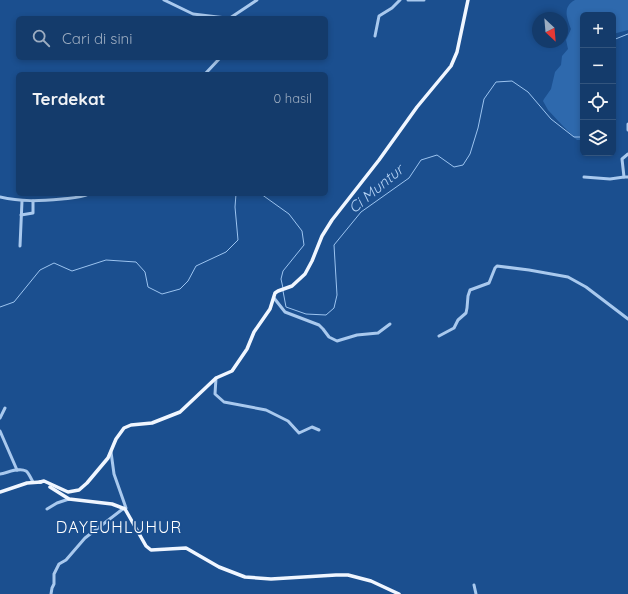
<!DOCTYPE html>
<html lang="id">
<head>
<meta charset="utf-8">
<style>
  :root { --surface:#143b6b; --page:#1d4271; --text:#f1f3f6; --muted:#9dadc1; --line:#33557e }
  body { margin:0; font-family:Quicksand,sans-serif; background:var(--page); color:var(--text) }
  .controls { position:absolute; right:12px; top:12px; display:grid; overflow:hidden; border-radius:6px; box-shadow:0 2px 6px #0003 }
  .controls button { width:36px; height:36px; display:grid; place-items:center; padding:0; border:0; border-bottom:1px solid var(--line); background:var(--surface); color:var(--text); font:20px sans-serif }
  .compass { position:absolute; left:532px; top:12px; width:36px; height:36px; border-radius:50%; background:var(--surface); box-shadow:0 2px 6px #0003; rotate:154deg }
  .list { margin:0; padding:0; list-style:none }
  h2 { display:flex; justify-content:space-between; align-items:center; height:52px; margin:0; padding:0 16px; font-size:17px }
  h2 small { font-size:13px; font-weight:400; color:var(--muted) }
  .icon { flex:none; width:22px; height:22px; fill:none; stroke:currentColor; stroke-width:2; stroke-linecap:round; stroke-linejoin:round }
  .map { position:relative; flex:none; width:628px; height:594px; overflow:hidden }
  .search { position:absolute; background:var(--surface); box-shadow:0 2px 6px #0003; left:16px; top:16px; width:312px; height:44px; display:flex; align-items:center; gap:10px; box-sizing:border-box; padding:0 14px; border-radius:6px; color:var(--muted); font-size:15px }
  .panel { position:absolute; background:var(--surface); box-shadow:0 2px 6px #0003; left:16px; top:72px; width:312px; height:124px; border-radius:6px }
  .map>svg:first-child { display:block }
  .green { fill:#2e69ad }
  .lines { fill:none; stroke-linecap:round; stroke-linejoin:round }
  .stream { stroke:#9cc4f0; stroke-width:1 }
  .minor { stroke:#a9c9ee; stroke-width:3 }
  .major { stroke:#f0f6ff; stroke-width:3.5 }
  .labels { text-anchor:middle; stroke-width:3.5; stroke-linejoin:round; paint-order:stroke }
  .water-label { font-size:15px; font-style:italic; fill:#b5d3f5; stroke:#1b4f8f }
  .quarter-label { font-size:16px; letter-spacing:1px; fill:#fff; stroke:#1b4f8f }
</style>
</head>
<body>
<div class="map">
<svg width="628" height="594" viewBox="0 0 628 594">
  <rect width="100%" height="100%" fill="#1b4f8f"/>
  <!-- green -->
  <path class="green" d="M 575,0 L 628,0 L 628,30 L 613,34 L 613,15 L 583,15 L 583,140 L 577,140 L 562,125 L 548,110 L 543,101 L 544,99 L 551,89 L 555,72 L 561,65 L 562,56 L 568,49 L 566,40 L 571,29 C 567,18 562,7 575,0 Z"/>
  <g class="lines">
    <!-- stream -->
    <g class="stream">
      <polyline points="613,40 628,34"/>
      <polyline points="261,194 289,214 302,231 304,245 283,271 281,279 283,288"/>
      <polyline points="283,291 286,307 306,314 326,315 334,308 337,295 334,245 361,212 409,178 421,160 437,155 454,167 463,165 470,154 478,128 484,99 496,82 512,81 528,92 551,119 574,137 583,137"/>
      <polyline points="0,307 14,302 40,270 54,263 72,271 106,260 136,262 145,272 148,287 162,294 180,289 188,281 196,266 226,252 238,240 235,207 236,194"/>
    </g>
    <!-- minor -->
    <g class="minor">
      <polyline points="164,0 193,14 226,18"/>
      <polyline points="408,0 424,0"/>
      <polyline points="230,18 257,0"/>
      <polyline points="375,36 379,16 392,8 400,0"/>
      <polyline points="205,74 220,58"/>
      <polyline points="628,124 628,130"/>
      <polyline points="628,154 622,159 624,177 628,177"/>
      <polyline points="584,177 610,179 624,177"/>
      <path d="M 0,197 C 21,202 40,201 62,199 C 71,198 81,198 89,194"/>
      <polyline points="21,215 33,213 33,201"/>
      <polyline points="20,246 22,201"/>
      <polyline points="274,298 285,312 319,325 323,329 329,337 337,341 357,335 378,333 390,324"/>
      <polyline points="439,336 454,328 458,320 466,313 467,308 468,296 470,290 489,283 495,268 497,266 529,270 568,277 586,287 628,319"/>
      <polyline points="216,378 215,394 224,402 266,410 288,421 299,433 312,427 319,430"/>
      <polyline points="0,418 5,408"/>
      <polyline points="0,431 17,470"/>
      <polyline points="111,452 114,474 126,508"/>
      <path d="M 0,474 C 7,473 19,467 26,471 C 29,473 31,479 33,482"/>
      <polyline points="47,509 57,503 69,499"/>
      <polyline points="474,585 476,594"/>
      <polyline points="51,594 52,588 54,584 54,574 59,564 66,560 85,538 124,508"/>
    </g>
    <!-- major -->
    <g class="major">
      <polyline points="40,482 44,481 68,492 79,490 87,483 108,458 116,439 124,428 131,425 152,423 180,412 216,378 232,371 247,349 254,332 270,309 275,293 278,291 292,286 305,274 312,261 322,236 332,220 379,160 417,107 451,66 457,52 468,0"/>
      <polyline points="50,487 69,499 112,504 125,509 146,546 151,550 186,548 219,567 245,577 271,579 336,575 348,575 371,581 399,594"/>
      <polyline points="0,492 27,483 41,482"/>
    </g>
  </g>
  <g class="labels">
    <!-- water labels -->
    <g class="water-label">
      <text transform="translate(376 189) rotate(-40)" y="5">Ci Muntur</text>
    </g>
    <!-- quarter labels -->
    <g class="quarter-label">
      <text x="119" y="533">DAYEUHLUHUR</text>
    </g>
  </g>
</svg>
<div class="controls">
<button>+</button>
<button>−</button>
<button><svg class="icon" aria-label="locate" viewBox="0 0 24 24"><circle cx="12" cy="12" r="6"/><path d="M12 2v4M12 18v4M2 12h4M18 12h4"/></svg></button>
<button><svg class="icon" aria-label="layers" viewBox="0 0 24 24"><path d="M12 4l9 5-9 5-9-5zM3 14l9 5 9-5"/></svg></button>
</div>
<svg class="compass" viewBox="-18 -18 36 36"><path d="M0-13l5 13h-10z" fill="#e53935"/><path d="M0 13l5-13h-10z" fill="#9dadc1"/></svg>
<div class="search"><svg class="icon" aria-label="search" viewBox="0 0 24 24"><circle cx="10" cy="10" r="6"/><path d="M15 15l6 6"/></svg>Cari di sini</div>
<section class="panel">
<h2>Terdekat<small>0 hasil</small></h2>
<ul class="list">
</ul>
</section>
</div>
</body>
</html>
